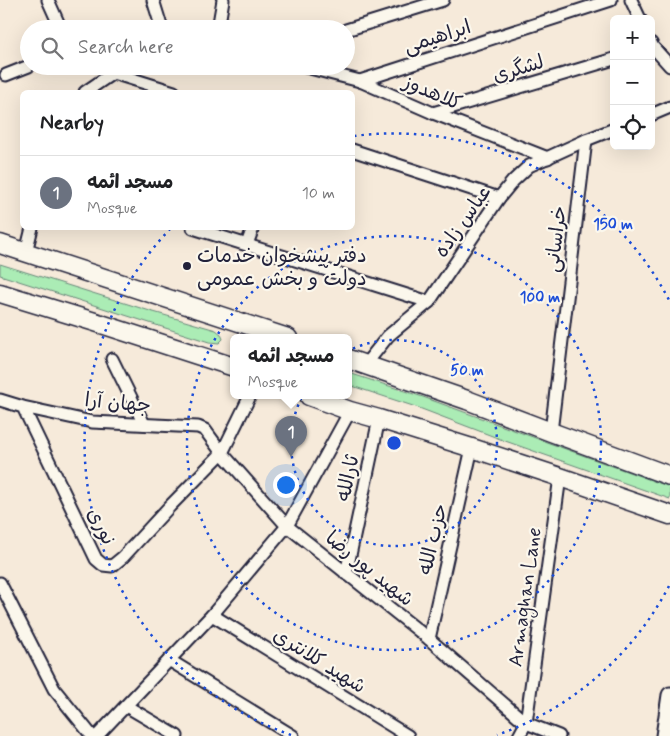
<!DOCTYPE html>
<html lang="en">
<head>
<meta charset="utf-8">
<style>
  :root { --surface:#fff; --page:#f6f6f6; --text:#202124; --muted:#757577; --line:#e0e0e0; --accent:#22223b }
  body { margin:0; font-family:Mynerve,"Playpen Sans Arabic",sans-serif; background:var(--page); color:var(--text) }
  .controls { position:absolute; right:15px; top:15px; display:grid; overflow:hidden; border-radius:8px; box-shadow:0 5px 20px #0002 }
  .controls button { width:45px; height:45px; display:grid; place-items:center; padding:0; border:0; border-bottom:1px solid var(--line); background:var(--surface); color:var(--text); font:25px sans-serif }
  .you { position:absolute; left:285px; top:484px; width:18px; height:18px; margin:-12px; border:4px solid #fff; border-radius:50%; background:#1a73e8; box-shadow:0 0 0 8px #1a73e833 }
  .badge { display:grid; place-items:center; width:32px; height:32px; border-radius:50%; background:var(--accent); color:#fff; font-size:16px; font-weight:700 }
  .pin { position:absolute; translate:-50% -41px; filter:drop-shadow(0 1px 2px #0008) }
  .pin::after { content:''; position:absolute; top:26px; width:18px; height:15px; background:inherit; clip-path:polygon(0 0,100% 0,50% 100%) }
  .popup { position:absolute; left:230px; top:334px; width:122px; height:65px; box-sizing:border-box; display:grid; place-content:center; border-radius:8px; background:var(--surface); filter:drop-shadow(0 1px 4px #0005); font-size:16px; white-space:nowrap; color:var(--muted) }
  .popup b { font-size:19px; color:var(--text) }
  .popup::after { content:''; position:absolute; left:50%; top:100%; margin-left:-10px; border:10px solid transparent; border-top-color:var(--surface) }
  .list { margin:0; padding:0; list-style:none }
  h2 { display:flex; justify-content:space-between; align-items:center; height:65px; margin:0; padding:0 20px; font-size:21px }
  h2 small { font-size:16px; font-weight:400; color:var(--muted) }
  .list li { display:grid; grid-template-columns:32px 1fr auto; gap:15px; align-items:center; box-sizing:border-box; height:75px; padding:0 20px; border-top:1px solid var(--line) }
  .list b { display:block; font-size:19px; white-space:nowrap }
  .list p { margin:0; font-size:16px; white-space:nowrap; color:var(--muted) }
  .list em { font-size:16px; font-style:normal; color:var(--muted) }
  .icon { flex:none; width:28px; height:28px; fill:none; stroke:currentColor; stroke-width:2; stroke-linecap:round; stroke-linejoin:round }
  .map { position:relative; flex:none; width:670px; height:736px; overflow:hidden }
  .search { position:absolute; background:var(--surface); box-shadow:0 5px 20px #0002; left:20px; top:20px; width:335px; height:55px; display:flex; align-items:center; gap:12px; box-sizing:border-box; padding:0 18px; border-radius:28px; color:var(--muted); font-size:19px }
  .panel { position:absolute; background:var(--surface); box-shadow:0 5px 20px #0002; left:20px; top:90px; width:335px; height:140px; border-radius:8px }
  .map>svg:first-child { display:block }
  .green { fill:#abecb5; stroke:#668778 }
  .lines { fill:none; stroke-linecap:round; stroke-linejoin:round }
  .minor-casing { stroke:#22223b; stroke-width:15 }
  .secondary-casing { stroke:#22223b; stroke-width:19 }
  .primary-casing { stroke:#22223b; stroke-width:21 }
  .minor { stroke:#fbf7ec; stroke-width:11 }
  .secondary { stroke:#fbf7ec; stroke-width:15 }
  .primary { stroke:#fbf7ec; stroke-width:18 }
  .ring { fill:none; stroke:#1d4ed8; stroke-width:2.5; stroke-dasharray:2.5 5 }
  .poi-dot { fill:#22223b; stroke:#fbf7ec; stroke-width:2 }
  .labels { text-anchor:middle; stroke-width:4.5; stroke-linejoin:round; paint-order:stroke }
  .street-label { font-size:20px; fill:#22223b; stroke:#fbf7ec }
  .poi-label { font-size:20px; fill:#22223b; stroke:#fbf7ec; text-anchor:start }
  .centre { fill:#1d4ed8; stroke:#fbf7ec; stroke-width:2.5 }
  .ring-label { font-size:15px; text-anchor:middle; font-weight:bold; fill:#1d4ed8; stroke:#fbf7ec; stroke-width:4.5; stroke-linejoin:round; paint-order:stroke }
</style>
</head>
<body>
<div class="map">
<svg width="670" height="736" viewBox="0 0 670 736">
  <rect width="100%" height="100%" fill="#f6eada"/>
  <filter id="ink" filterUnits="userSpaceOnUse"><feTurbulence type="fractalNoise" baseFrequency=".02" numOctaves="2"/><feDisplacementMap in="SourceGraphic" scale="10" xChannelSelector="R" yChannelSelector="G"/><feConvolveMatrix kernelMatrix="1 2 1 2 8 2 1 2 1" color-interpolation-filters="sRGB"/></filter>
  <g filter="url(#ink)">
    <!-- green -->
    <g class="green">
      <polygon points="0,264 150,311 216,330 221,334 223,339 219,343 209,342 0,275"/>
      <polygon points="349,373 423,397 670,487 670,499 508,442 419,408 349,385"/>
    </g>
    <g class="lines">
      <defs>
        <g id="minor">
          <polyline points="48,0 61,29"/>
          <polyline points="153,0 162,29"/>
          <polyline points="631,0 640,19"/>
          <polyline points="218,29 223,0"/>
          <polyline points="346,30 443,0"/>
          <polyline points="651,43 653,47 670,66"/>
          <polyline points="302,66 360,81 433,113 548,158"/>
          <polyline points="113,73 174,92"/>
          <polyline points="6,75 29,66"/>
          <polyline points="360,81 611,0"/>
          <polyline points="85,92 113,73 139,66"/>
          <polyline points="433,113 614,59"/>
          <polyline points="651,115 670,107"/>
          <polyline points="352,150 499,198"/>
          <polyline points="193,228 429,302"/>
          <polyline points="247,244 253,228"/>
          <polyline points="26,252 32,228"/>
          <polyline points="112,359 144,424"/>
          <polyline points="365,365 388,336 429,302 499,198 513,181 529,166 586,140 614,129"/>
          <polyline points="250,396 222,453 287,526 429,639 526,723 559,736"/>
          <polyline points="0,400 23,407 92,422 198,427 205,430 222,453 170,506 123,557 112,566 103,565 96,559 23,407"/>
          <polyline points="551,432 586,140"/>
          <polyline points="346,574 379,419"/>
          <polyline points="0,583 54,689 92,736"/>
          <polyline points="212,615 408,736"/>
          <polyline points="429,639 472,448"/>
          <polyline points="169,660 293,736"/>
          <polyline points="126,706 177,736"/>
          <polyline points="97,736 212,615 287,526 350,411"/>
          <polyline points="519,736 526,723 560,477"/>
        </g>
        <polyline id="secondary" points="664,736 670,695"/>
        <g id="primary">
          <polyline points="0,244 288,338"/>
          <polyline points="0,293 95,322 234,367"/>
          <polyline points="348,359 467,400 551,432 670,476"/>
          <polyline points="309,396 350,411 379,419 472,448 560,477 670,515"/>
        </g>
      </defs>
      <!-- minor casing -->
      <use href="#minor" class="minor-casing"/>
      <!-- secondary casing -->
      <use href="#secondary" class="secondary-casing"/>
      <!-- primary casing -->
      <use href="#primary" class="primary-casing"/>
      <!-- minor -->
      <use href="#minor" class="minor"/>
      <!-- secondary -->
      <use href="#secondary" class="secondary"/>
      <!-- primary -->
      <use href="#primary" class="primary"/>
    </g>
  </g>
  <!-- distance rings -->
  <g class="ring">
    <circle cx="394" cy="443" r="103"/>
    <circle cx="394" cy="443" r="207"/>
    <path d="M669 586A310 310 0 0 1 497 735M291 735A310 310 0 0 1 171 228M354 136A310 310 0 0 1 669 300"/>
  </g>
  <!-- markers -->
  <circle class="poi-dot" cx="187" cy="266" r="5"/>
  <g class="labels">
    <!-- street labels -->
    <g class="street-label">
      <text transform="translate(437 36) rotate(-18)" y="7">ابراهیمی</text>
      <text transform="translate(518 68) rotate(-17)" y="7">لشگری</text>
      <text transform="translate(433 92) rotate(23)" y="7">کلاهدوز</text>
      <text transform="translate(462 221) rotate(-55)" y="7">عباس زاده</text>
      <text transform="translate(555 239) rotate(-83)" y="7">خراسانی</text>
      <text transform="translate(118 402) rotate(5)" y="7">جهان آرا</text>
      <text transform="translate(347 478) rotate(-78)" y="7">ثارالله</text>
      <text transform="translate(102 526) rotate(63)" y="7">نوری</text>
      <text transform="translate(432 539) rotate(-77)" y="7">حزب الله</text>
      <text transform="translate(370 568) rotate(39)" y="7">شهید پور رضا</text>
      <text transform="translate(524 597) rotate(-82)" y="7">Armaghan Lane</text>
      <text transform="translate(320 660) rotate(32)" y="7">شهید کلانتری</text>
    </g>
    <!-- poi labels -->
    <g class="poi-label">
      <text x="197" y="262">دفتر پیشخوان خدمات<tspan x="197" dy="23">دولت و بخش عمومی</tspan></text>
    </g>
  </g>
  <circle cx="394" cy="443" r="8" class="centre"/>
  <g class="ring-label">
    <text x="613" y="229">150 m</text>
    <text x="540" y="302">100 m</text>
    <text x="467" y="375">50 m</text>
  </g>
</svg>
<div class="controls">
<button>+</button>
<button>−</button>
<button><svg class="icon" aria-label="locate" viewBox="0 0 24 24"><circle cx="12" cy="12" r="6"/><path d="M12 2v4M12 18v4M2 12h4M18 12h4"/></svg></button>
</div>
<div class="you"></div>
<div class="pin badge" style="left:291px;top:457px;background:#6b7280">1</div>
<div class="popup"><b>مسجد ائمه</b>Mosque</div>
<div class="search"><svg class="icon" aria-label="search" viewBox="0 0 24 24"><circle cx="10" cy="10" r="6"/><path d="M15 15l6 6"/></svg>Search here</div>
<section class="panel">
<h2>Nearby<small></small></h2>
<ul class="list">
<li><span class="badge" style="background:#6b7280">1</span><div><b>مسجد ائمه</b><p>Mosque</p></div><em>10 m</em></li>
</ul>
</section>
</div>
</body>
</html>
